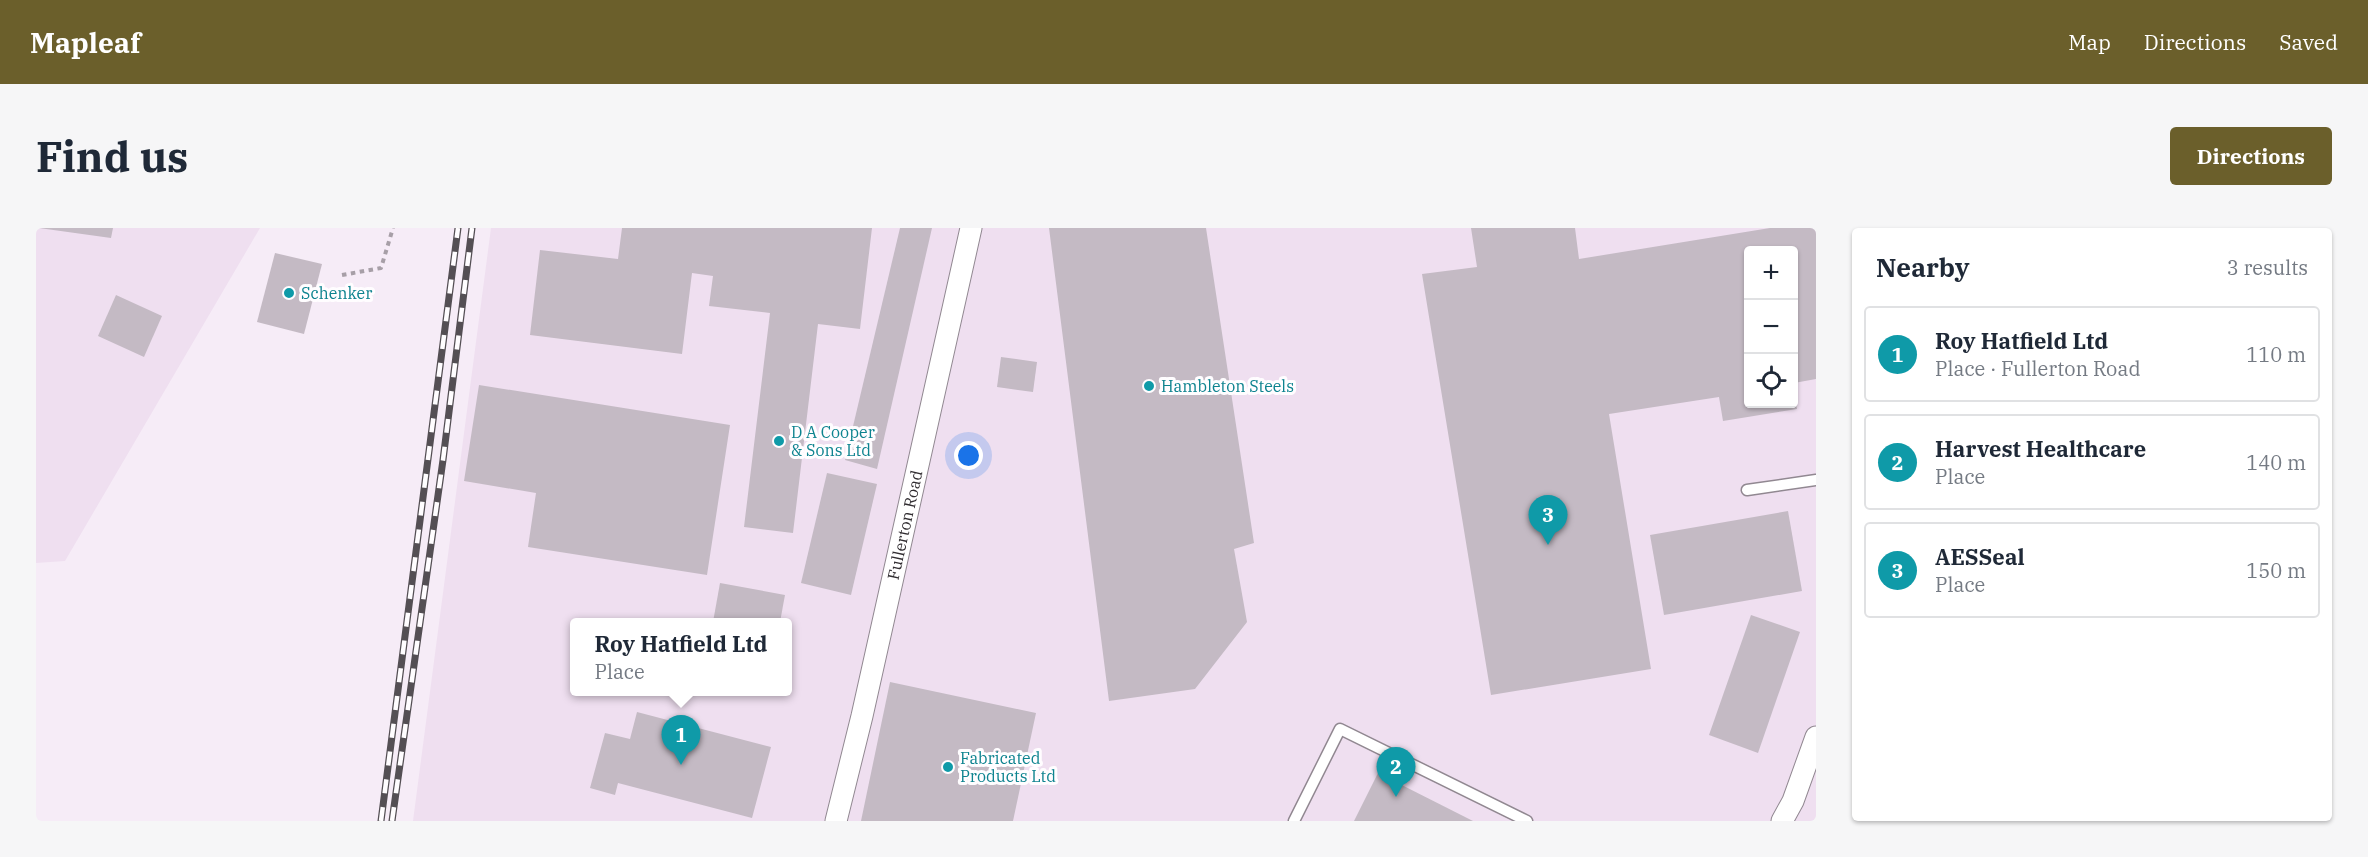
<!DOCTYPE html>
<html lang="en">
<head>
<meta charset="utf-8">
<style>
  :root { --surface:#fff; --page:#f6f6f7; --text:#1f2937; --muted:#747a83; --line:#e0e1e3; --accent:#6b5f2b }
  body { margin:0; font-family:"IBM Plex Serif",serif; background:var(--page); color:var(--text) }
  .controls { position:absolute; right:18px; top:18px; display:grid; overflow:hidden; border-radius:6px; box-shadow:0 2px 4px #0004 }
  .controls button { width:54px; height:54px; display:grid; place-items:center; padding:0; border:0; border-bottom:2px solid var(--line); background:var(--surface); color:var(--text); font:30px sans-serif }
  .you { position:absolute; left:933px; top:228px; width:21px; height:21px; margin:-15px; border:4px solid #fff; border-radius:50%; background:#1a73e8; box-shadow:0 0 0 9px #1a73e833 }
  .badge { display:grid; place-items:center; width:39px; height:39px; border-radius:50%; background:var(--accent); color:#fff; font-size:20px; font-weight:700 }
  .pin { position:absolute; translate:-50% -50px; filter:drop-shadow(0 2px 3px #0008) }
  .pin::after { content:''; position:absolute; top:32px; width:21px; height:18px; background:inherit; clip-path:polygon(0 0,100% 0,50% 100%) }
  .popup { position:absolute; left:534px; top:390px; width:222px; height:78px; box-sizing:border-box; display:grid; place-content:center; border-radius:6px; background:var(--surface); filter:drop-shadow(0 2px 4px #0005); font-size:20px; white-space:nowrap; color:var(--muted) }
  .popup b { font-size:22px; color:var(--text) }
  .popup::after { content:''; position:absolute; left:50%; top:100%; margin-left:-12px; border:12px solid transparent; border-top-color:var(--surface) }
  .list { margin:0; padding:0; list-style:none }
  h2 { display:flex; justify-content:space-between; align-items:center; height:78px; margin:0; padding:0 24px; font-size:26px }
  h2 small { font-size:20px; font-weight:400; color:var(--muted) }
  .list li { display:grid; grid-template-columns:39px 1fr auto; gap:18px; align-items:center; box-sizing:border-box; height:96px; margin:0 12px 12px; padding:0 12px; border:2px solid var(--line); border-radius:6px }
  .list b { display:block; font-size:22px; white-space:nowrap }
  .list p { margin:0; font-size:20px; white-space:nowrap; color:var(--muted) }
  .list em { font-size:20px; font-style:normal; color:var(--muted) }
  .icon { flex:none; width:33px; height:33px; fill:none; stroke:currentColor; stroke-width:2; stroke-linecap:round; stroke-linejoin:round }
  .map { position:relative; flex:none; width:1780px; height:593px; overflow:hidden; border-radius:6px }
  header { display:flex; align-items:center; gap:36px; box-sizing:border-box; height:84px; padding:0 30px; background:var(--accent); color:#fff }
  header strong { font-size:28px }
  nav { display:flex; gap:33px; margin-inline-start:auto; font-size:21px }
  .intro { display:flex; align-items:center; justify-content:space-between; box-sizing:border-box; height:144px; padding:0 36px }
  h1 { margin:0; font-size:42px }
  .button { padding:15px 27px; border-radius:6px; background:var(--accent); color:#fff; font-size:21px; font-weight:700 }
  main { display:flex; gap:36px; padding:0 36px }
  aside { flex:1; background:var(--surface); border-radius:6px; box-shadow:0 2px 4px #0004 }
  .map>svg:first-child { display:block }
  .built { fill:#efdff0; fill-rule:evenodd }
  .building { fill:#c4bac4 }
  .lines { fill:none; stroke-linecap:round; stroke-linejoin:round }
  .service-casing { stroke:#918891; stroke-width:13 }
  .minor-casing { stroke:#918891; stroke-width:23 }
  .path { stroke:#a79fa7; stroke-width:4; stroke-dasharray:4.5 4.5; stroke-linecap:butt }
  .service { stroke:#fff; stroke-width:10 }
  .minor { stroke:#fff; stroke-width:21 }
  .rail-casing { stroke:#544f54; stroke-width:7 }
  .rail { stroke:#fffdff; stroke-width:4.5; stroke-dasharray:14; stroke-linecap:butt }
  .culture-dot { fill:#0f9aa8; stroke:#fffdff; stroke-width:2 }
  .labels { text-anchor:middle; stroke-width:6; stroke-linejoin:round; paint-order:stroke }
  .culture-label { font-size:16px; fill:#0d838f; stroke:#fffdff; text-anchor:start }
  .street-label { font-size:16px; fill:#312d31; stroke:#fffdff }
</style>
</head>
<body>
<header>
<strong>Mapleaf</strong>
<nav><a>Map</a><a>Directions</a><a>Saved</a></nav>
</header>
<div class="intro"><h1>Find us</h1><a class="button">Directions</a></div>
<main>
<div class="map">
<svg width="1780" height="593" viewBox="0 0 1780 593">
  <rect width="100%" height="100%" fill="#f6ecf7"/>
  <!-- built -->
  <g class="built">
    <polygon points="0,0 224,0 29,333 0,335"/>
    <path d="M 455,0 L 1780,0 L 1780,593 L 377,593 ZM 1712,22 L 1758,22 L 1758,176 L 1712,176 ZM 538,394 L 752,394 L 752,464 L 538,464 Z"/>
  </g>
  <!-- building -->
  <g class="building">
    <polygon points="3,0 77,0 75,10"/>
    <polygon points="586,0 836,0 824,101 782,96 757,305 708,299 734,85 673,78 677,48 656,45 646,126 494,107 504,22 582,31"/>
    <polygon points="864,0 896,0 841,241 809,232"/>
    <polygon points="1013,0 1170,0 1218,315 1198,321 1211,394 1159,461 1073,473"/>
    <polygon points="1435,0 1539,0 1543,31 1734,0 1780,0 1780,151 1758,155 1758,22 1712,22 1712,176 1758,176 1759,168 1761,181 1687,193 1683,169 1573,186 1615,441 1455,467 1386,46 1441,39"/>
    <polygon points="239,25 286,36 268,106 221,94"/>
    <polygon points="80,67 126,88 108,129 62,108"/>
    <polygon points="965,129 1001,134 997,164 961,159"/>
    <polygon points="443,157 694,197 671,347 492,319 500,265 428,253"/>
    <polygon points="791,245 841,256 815,367 765,355"/>
    <polygon points="1752,283 1766,363 1628,387 1614,307"/>
    <polygon points="684,355 749,367 744,394 677,394"/>
    <polygon points="1715,387 1764,404 1722,525 1673,507"/>
    <polygon points="854,454 1000,485 977,593 825,593"/>
    <polygon points="601,484 735,519 716,590 582,555 579,567 554,560 569,505 594,511"/>
    <polygon points="1342,545 1437,593 1318,593"/>
  </g>
  <g class="lines">
    <defs>
      <g id="service">
        <polyline points="1711,262 1780,252"/>
        <polyline points="1258,593 1304,501 1491,593"/>
      </g>
      <g id="minor">
        <path id="s1" d="M 800,593 L 826,488 L 935,0"/>
        <polyline points="1746,593 1757,573 1780,509"/>
      </g>
    </defs>
    <!-- service casing -->
    <use href="#service" class="service-casing"/>
    <!-- minor casing -->
    <use href="#minor" class="minor-casing"/>
    <!-- path -->
    <polyline class="path" points="306,47 345,40 357,0"/>
    <!-- service -->
    <use href="#service" class="service"/>
    <!-- minor -->
    <use href="#minor" class="minor"/>
    <defs>
      <g id="rail">
        <polyline points="345,593 422,0"/>
        <polyline points="356,593 407,232 436,0"/>
      </g>
    </defs>
    <!-- rail casing -->
    <use href="#rail" class="rail-casing"/>
    <!-- rail -->
    <use href="#rail" class="rail"/>
  </g>
  <!-- markers -->
  <g class="culture-dot">
    <circle cx="253" cy="65" r="6"/>
    <circle cx="1113" cy="158" r="6"/>
    <circle cx="743" cy="213" r="6"/>
    <circle cx="912" cy="539" r="6"/>
  </g>
  <g class="labels">
    <!-- culture labels -->
    <g class="culture-label">
      <text x="265" y="71">Schenker</text>
      <text x="1125" y="164">Hambleton Steels</text>
      <text x="755" y="210">D A Cooper<tspan x="755" dy="18">&amp; Sons Ltd</tspan></text>
      <text x="924" y="536">Fabricated<tspan x="924" dy="18">Products Ltd</tspan></text>
    </g>
    <!-- street labels -->
    <g class="street-label">
      <text dy="6" stroke="none"><textPath href="#s1" startOffset="304">Fullerton Road</textPath></text>
    </g>
  </g>
</svg>
<div class="controls">
<button>+</button>
<button>−</button>
<button><svg class="icon" aria-label="locate" viewBox="0 0 24 24"><circle cx="12" cy="12" r="6"/><path d="M12 2v4M12 18v4M2 12h4M18 12h4"/></svg></button>
</div>
<div class="you"></div>
<div class="pin badge" style="left:645px;top:537px;background:#0f9aa8">1</div>
<div class="popup"><b>Roy Hatfield Ltd</b>Place</div>
<div class="pin badge" style="left:1360px;top:569px;background:#0f9aa8">2</div>
<div class="pin badge" style="left:1512px;top:317px;background:#0f9aa8">3</div>
</div>
<aside>
<h2>Nearby<small>3 results</small></h2>
<ul class="list">
<li><span class="badge" style="background:#0f9aa8">1</span><div><b>Roy Hatfield Ltd</b><p>Place · Fullerton Road</p></div><em>110 m</em></li>
<li><span class="badge" style="background:#0f9aa8">2</span><div><b>Harvest Healthcare</b><p>Place</p></div><em>140 m</em></li>
<li><span class="badge" style="background:#0f9aa8">3</span><div><b>AESSeal</b><p>Place</p></div><em>150 m</em></li>
</ul>
</aside>
</main>
</body>
</html>
